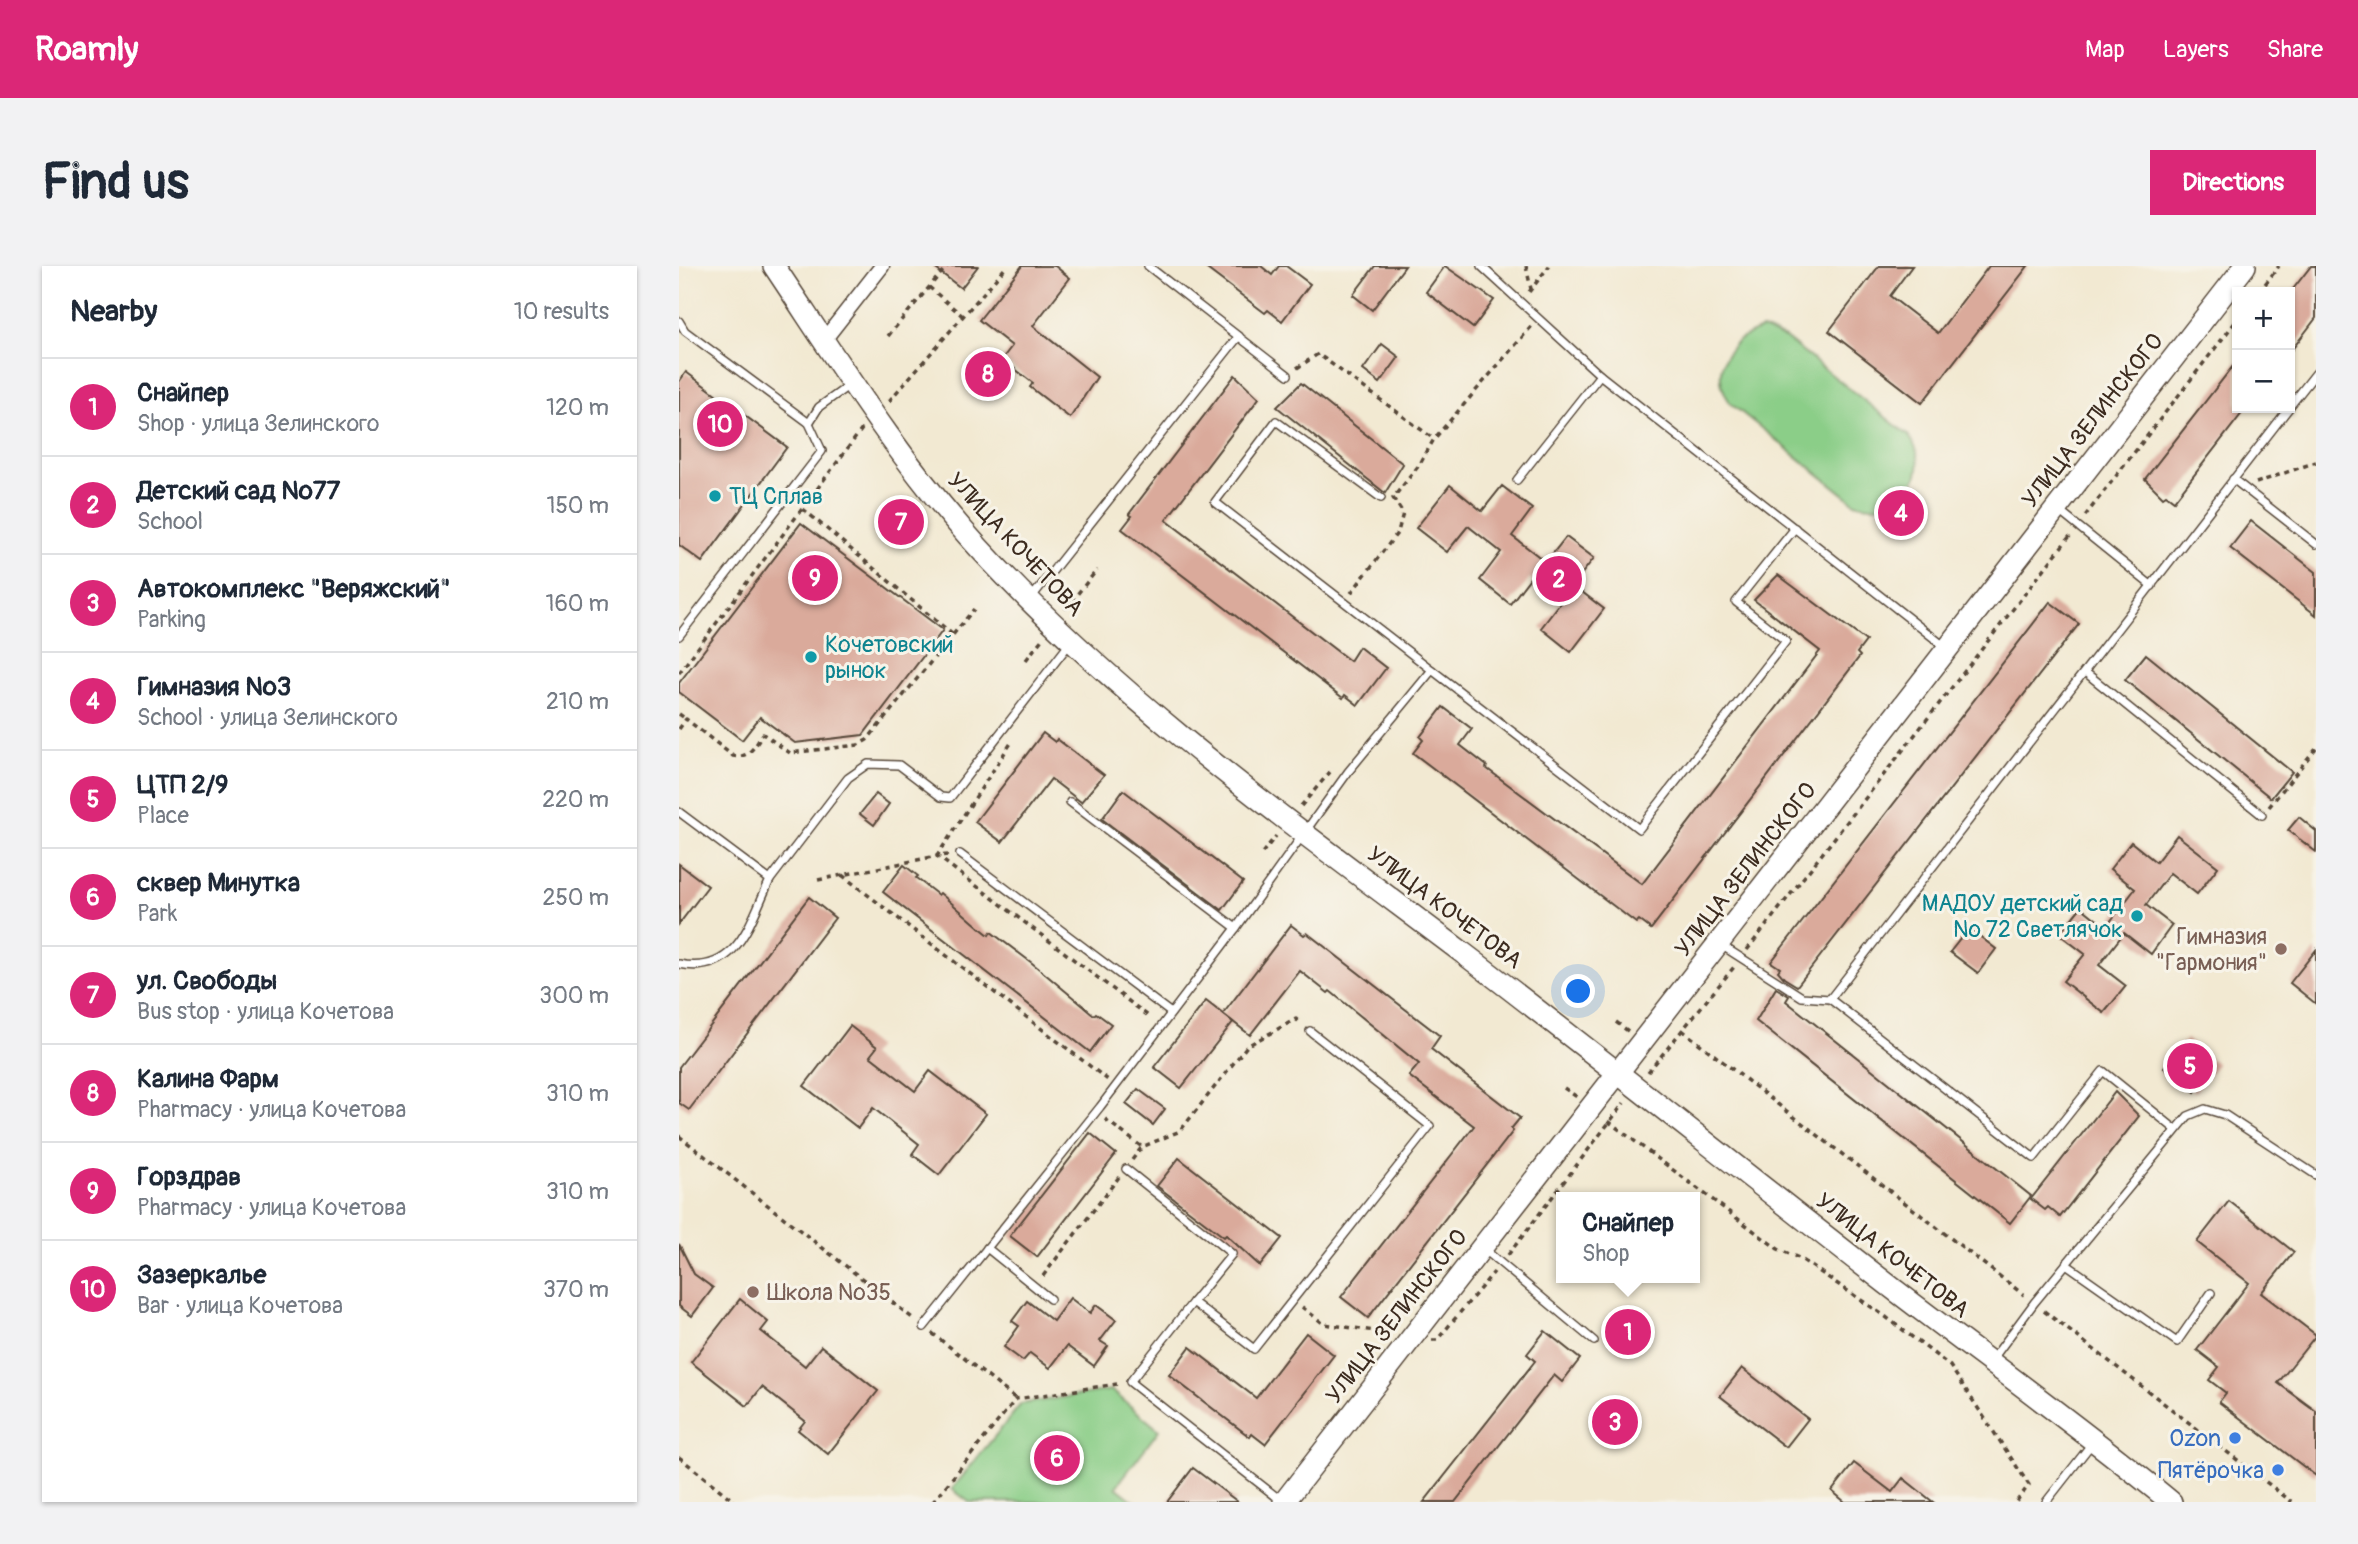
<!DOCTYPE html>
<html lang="en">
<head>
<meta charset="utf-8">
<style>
  :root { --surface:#fff; --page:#f2f2f3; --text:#1f2937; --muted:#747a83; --line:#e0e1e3; --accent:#db2777 }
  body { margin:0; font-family:Pangolin,sans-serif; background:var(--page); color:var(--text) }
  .controls { position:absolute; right:21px; top:21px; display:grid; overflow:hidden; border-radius:0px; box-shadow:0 2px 5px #0004 }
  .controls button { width:63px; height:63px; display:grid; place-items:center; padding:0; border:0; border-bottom:2px solid var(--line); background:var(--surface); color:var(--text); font:35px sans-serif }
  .you { position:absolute; left:900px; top:726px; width:24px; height:24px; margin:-18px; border:5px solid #fff; border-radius:50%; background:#1a73e8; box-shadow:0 0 0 10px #1a73e833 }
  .badge { display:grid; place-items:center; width:46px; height:46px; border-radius:50%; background:var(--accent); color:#fff; font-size:23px; font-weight:700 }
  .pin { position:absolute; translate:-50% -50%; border:4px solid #fff; box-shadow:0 2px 7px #0006 }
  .popup { position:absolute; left:877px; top:926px; width:144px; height:91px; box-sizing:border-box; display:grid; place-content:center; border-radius:0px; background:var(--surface); filter:drop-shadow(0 2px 5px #0005); font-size:23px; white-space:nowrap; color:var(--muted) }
  .popup b { font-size:26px; color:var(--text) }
  .popup::after { content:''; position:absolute; left:50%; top:100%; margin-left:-14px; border:14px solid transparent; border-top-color:var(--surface) }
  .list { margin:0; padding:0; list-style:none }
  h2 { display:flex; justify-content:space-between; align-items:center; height:91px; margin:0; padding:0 28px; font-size:30px }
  h2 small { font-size:23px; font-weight:400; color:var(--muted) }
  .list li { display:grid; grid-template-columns:46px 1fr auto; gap:21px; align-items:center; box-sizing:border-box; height:98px; padding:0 28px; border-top:2px solid var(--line) }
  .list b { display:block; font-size:26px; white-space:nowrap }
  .list p { margin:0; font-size:23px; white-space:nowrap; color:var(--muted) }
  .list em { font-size:23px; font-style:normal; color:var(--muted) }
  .map { position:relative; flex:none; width:1637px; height:1236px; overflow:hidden; border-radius:0px }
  header { display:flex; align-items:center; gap:42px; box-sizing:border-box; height:98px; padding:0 35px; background:var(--accent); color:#fff }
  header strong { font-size:33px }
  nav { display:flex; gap:38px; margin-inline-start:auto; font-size:24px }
  .intro { display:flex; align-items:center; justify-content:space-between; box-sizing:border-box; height:168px; padding:0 42px }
  h1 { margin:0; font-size:49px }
  .button { padding:18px 32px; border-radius:0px; background:var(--accent); color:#fff; font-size:24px; font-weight:700 }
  main { display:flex; gap:42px; padding:0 42px }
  aside { flex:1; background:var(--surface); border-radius:0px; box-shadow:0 2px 5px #0004 }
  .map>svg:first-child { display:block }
  .green { fill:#8bce88; stroke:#637c53; stroke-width:2 }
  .building { fill:#daaa9b }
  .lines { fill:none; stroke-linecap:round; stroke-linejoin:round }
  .lane-casing { stroke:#564739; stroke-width:10 }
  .street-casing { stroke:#564739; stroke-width:17 }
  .secondary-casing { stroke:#564739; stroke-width:24 }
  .path { stroke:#564739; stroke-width:3.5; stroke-dasharray:5 5; stroke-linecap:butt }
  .lane { stroke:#fff; stroke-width:7 }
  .street { stroke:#fff; stroke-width:14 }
  .secondary { stroke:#fff; stroke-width:21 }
  .culture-dot { fill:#0f9aa8; stroke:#f7f3e8; stroke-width:2.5 }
  .education-dot { fill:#8d6e63; stroke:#f7f3e8; stroke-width:2.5 }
  .shop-dot { fill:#3f7fe0; stroke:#f7f3e8; stroke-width:2.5 }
  .labels { text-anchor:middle; stroke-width:6; stroke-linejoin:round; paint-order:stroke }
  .street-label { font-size:23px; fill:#3b2a1e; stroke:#f7f3e8 }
  .culture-label { font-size:23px; fill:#0d838f; stroke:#f7f3e8; text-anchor:start }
  .education-label { font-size:23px; fill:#785e54; stroke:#f7f3e8; text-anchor:end }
  .shop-label { font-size:23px; fill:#366cbe; stroke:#f7f3e8; text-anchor:end }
</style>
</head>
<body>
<header>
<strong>Roamly</strong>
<nav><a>Map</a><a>Layers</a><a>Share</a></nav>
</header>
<div class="intro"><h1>Find us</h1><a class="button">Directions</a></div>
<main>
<aside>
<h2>Nearby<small>10 results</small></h2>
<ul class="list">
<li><span class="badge">1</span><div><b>Снайпер</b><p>Shop · улица Зелинского</p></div><em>120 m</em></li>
<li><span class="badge">2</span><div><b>Детский сад №77</b><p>School</p></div><em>150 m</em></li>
<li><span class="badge">3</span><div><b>Автокомплекс &quot;Веряжский&quot;</b><p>Parking</p></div><em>160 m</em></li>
<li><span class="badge">4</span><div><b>Гимназия №3</b><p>School · улица Зелинского</p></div><em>210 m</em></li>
<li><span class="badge">5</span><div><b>ЦТП 2/9</b><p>Place</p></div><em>220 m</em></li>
<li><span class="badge">6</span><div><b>сквер Минутка</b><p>Park</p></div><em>250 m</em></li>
<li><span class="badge">7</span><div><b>ул. Свободы</b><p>Bus stop · улица Кочетова</p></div><em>300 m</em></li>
<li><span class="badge">8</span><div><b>Калина Фарм</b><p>Pharmacy · улица Кочетова</p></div><em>310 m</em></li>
<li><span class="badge">9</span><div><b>Горздрав</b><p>Pharmacy · улица Кочетова</p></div><em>310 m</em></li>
<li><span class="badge">10</span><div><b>Зазеркалье</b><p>Bar · улица Кочетова</p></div><em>370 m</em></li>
</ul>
</aside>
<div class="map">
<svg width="1637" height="1236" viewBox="0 0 1637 1236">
  <rect width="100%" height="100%" fill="#f7f3e8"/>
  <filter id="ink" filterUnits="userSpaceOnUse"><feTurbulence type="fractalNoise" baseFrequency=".0143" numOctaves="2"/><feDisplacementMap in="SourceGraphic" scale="14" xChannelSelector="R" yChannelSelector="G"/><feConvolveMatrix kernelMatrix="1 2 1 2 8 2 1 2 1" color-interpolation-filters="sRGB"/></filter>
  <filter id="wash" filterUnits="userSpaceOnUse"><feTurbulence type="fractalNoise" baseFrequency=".00686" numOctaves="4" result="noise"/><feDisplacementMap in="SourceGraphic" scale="28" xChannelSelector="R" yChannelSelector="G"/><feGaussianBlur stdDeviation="1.57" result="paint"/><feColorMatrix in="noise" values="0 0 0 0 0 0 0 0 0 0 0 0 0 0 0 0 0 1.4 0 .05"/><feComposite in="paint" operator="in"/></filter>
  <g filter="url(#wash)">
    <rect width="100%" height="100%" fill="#f2e9d2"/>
    <!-- green -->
    <g class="green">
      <path d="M 1083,63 L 1106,72 L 1229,169 C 1259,207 1220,252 1176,237 L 1052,138 C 1029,106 1048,74 1083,63 Z"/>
      <polygon points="432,1124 480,1164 437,1221 456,1236 290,1236 273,1223 342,1138"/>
    </g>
    <g id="blocks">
      <!-- building -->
      <g class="building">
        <polygon points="253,0 299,0 282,22"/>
        <polygon points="343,0 376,0 391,12 354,60 418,111 391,152 351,121 354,117 323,93 333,80 300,54"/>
        <polygon points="524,0 582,0 593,9 600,0 607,0 631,18 603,55 589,44 586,47"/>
        <polygon points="696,0 726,0 693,44 674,29"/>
        <polygon points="766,0 815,34 794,62 747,26"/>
        <polygon points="1200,0 1233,0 1211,30 1259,67 1310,0 1349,0 1243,137 1150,65"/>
        <polygon points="1632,0 1637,0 1637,52 1611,86 1611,27"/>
        <polygon points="703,78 720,91 701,117 684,104"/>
        <polygon points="1558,95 1558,142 1567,142 1495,235 1487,229 1484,231 1466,213"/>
        <polygon points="7,106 108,181 23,296 0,279 0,116"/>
        <polygon points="556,109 580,132 487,254 671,395 680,381 707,402 679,439 666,429 664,432 443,263 453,250 450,248"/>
        <polygon points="622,117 724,198 706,227 598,141"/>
        <polygon points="771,219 803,245 823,220 853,243 833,270 867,296 887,271 915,292 894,319 925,343 892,386 862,362 882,336 851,312 831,338 801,314 822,286 789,260 768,286 737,262"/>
        <polygon points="1572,255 1637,306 1637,349 1551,282"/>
        <polygon points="122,257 264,364 184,469 116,477 81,451 63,474 0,426 0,417"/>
        <polygon points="1099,309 1187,375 1178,387 1181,390 972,663 960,654 957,657 734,487 744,474 741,471 764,441 793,463 781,479 808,500 807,502 963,618 1141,385 1075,334"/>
        <polygon points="1371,336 1400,358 1118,720 1105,712 1099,705 1101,702 1092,696"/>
        <polygon points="1467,388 1613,506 1592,532 1446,414"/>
        <polygon points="364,467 376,476 378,473 425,509 402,536 372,513 323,576 296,556"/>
        <polygon points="444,524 564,616 543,644 423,553"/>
        <polygon points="197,528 210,538 195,559 181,548"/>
        <polygon points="1620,551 1637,565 1637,586 1609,564"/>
        <polygon points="1498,569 1539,601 1518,628 1491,607 1467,639 1493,659 1472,688 1445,667 1420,699 1447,720 1425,747 1384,715 1406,688 1380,668 1402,641 1427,661 1456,623 1431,603 1452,576 1477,596"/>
        <polygon points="0,598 29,620 0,658"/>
        <polygon points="225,599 239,610 237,612 259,629 261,627 300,661 310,669 312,666 353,697 415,749 417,747 432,758 411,786 204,626"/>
        <polygon points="130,631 156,652 10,844 0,837 0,801"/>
        <polygon points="612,659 625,669 628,667 761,770 752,783 841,852 832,863 834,865 689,1052 662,1031 795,860 730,810 740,798 651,725 649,727 621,705 571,769 544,748"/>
        <polygon points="1290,662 1317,683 1299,707 1271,686"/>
        <polygon points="1637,684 1637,738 1611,717"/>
        <polygon points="1097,722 1110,730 1107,735 1352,930 1331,957 1077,755"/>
        <polygon points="527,735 554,756 502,822 475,801"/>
        <polygon points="171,760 198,781 191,790 236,825 251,805 307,848 260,909 233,888 240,878 194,842 179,862 125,820"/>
        <polygon points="1507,773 1538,798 1516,826 1485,801"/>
        <polygon points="459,823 486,843 474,859 447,838"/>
        <polygon points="1436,826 1460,850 1381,951 1369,941 1366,944 1352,933"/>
        <polygon points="411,867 437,888 358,991 331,970"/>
        <polygon points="500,892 603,972 581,1000 547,969 545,971 478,920"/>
        <polygon points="1550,935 1615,986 1582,1027 1637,1069 1599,1117 1637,1145 1637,1210 1540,1136 1547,1127 1530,1114 1540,1101 1518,1084 1570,1017 1518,976"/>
        <polygon points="0,978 15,1008 34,1022 13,1050 0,1040"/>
        <polygon points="391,1032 411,1047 417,1039 437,1054 421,1075 429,1080 415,1100 388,1080 371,1102 351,1087 344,1095 325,1081 340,1060 333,1055 348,1035 374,1055"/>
        <polygon points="61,1033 89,1056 82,1065 126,1100 142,1080 199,1125 149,1188 119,1164 126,1155 83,1121 68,1140 12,1096"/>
        <polygon points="954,1043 969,1054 945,1088 930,1077"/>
        <polygon points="866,1065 901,1093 883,1116 875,1109 776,1236 745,1236 856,1095 848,1088"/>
        <polygon points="627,1067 655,1089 586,1178 573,1168 571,1171 490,1109 511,1081 577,1132"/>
        <polygon points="1063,1102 1129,1153 1107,1181 1041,1130"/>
        <polygon points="1175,1197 1213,1226 1224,1212 1254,1236 1166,1236 1153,1225"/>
        <polygon points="514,1202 559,1236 488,1236"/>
      </g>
    </g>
  </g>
  <g filter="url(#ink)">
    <use href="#blocks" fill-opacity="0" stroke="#564739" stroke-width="2"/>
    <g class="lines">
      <defs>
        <g id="lane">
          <polyline points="469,0 609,109"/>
          <polyline points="802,0 921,109 1265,380"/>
          <polyline points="0,55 6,65 130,157 143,185 0,370"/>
          <polyline points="1611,140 1637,107"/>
          <polyline points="130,157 140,141 172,118"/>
          <polyline points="1554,213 1637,278"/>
          <polyline points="838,214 921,109"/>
          <polyline points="702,232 597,155 536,236 753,404"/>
          <polyline points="1380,245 1473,320"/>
          <polyline points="353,331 560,70"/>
          <polyline points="1406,406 1583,549"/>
          <polyline points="391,536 557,662"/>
          <polyline points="0,546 91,614 169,512 189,498 220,499 262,531 271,532 391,377"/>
          <polyline points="281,588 492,747"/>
          <polyline points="1042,679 1123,731 1151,733 1355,892 1424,805 1496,863"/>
          <path d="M 0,698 C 59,710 71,655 91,614"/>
          <polyline points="1151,733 1610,142"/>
          <polyline points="447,903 553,988 514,1036"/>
          <polyline points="308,982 371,1033"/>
          <polyline points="806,984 915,1075"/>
          <polyline points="1387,998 1498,1076 1532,1027"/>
          <polyline points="245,1061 421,841 557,662 669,506 753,404 960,563 1107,375 1057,336 1116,262"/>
          <polyline points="1313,1094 1355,1037 1509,850 1526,843 1546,849 1637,909"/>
          <polyline points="604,1236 451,1116 514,1036 575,1083 751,860 631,765"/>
          <polyline points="1367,1236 1414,1176"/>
        </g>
        <polyline id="street" points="145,74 203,0"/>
        <g id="secondary">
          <path d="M 95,0 C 160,97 221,196 300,282 C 442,437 617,561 784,687 C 927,796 1066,908 1208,1018 C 1303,1091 1400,1160 1492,1236"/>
          <polyline points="605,1236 1566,0"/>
        </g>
      </defs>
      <!-- lane casing -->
      <use href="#lane" class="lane-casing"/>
      <!-- street casing -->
      <use href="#street" class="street-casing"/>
      <!-- secondary casing -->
      <use href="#secondary" class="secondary-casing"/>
      <!-- path -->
      <g class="path">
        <polyline points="847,0 852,23"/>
        <polyline points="250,21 286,52"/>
        <polyline points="850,26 870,0"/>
        <polyline points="1580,26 1600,0"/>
        <polyline points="209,70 268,0"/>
        <polyline points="618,102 639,88 755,173"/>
        <polyline points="210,135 328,0"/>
        <polyline points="1577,217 1637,196"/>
        <polyline points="124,243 273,368"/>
        <polyline points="1406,250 1558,54"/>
        <polyline points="672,327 719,266 724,247 714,232 741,198 755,173 852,61"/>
        <polyline points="386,343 418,304"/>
        <polyline points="347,394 364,372"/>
        <polyline points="0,407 183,163"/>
        <polyline points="0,448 7,453"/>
        <path d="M 0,463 L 7,453 L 54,490 C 70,493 76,480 84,468 L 111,487 L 179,479 L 188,474 L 295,343"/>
        <polyline points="622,540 651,506"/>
        <polyline points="1590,541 1637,482"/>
        <polyline points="583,587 597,570"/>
        <polyline points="269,589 258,590 334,474"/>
        <polyline points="163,609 429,814"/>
        <polyline points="139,614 258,590 472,752"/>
        <polyline points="1068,684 1391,270"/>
        <polyline points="937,756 949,765"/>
        <polyline points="1003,764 1345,1029"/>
        <polyline points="969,806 1055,701"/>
        <polyline points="885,822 898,831"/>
        <polyline points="426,853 463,881"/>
        <polyline points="929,855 1099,983 1122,993 1207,1051 1271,1100 1350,1219 1337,1236"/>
        <polyline points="0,870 236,1054"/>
        <polyline points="453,894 463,881 501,865 568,780 617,753 621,757"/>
        <polyline points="829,989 945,837"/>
        <polyline points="364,1010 440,911"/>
        <polyline points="623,1041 645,1058 711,1067"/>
        <polyline points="1365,1045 1613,1236"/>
        <polyline points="253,1067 337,1133"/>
        <polyline points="753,1074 758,1074 815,1006"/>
        <polyline points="0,1191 56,1236"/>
        <polyline points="254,1236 337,1133 438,1118"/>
      </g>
      <!-- lane -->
      <use href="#lane" class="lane"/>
      <!-- street -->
      <use href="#street" class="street"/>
      <!-- secondary -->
      <use href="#secondary" class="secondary"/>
    </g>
  </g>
  <!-- markers -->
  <g class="culture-dot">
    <circle cx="36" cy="230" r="7"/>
    <circle cx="132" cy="391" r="7"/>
    <circle cx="1458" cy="650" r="7"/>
  </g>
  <g class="education-dot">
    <circle cx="1602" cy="683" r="7"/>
    <circle cx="74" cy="1026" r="7"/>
  </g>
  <g class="shop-dot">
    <circle cx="1556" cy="1172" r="7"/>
    <circle cx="1599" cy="1204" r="7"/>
  </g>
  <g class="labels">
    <!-- street labels -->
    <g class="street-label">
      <text transform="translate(1413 154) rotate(-52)" y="8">УЛИЦА ЗЕЛИНСКОГО</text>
      <text transform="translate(337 278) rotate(47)" y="8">УЛИЦА КОЧЕТОВА</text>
      <text transform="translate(1066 603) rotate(-52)" y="8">УЛИЦА ЗЕЛИНСКОГО</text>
      <text transform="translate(766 641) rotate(37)" y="8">УЛИЦА КОЧЕТОВА</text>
      <text transform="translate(1214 989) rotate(38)" y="8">УЛИЦА КОЧЕТОВА</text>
      <text transform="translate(717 1050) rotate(-52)" y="8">УЛИЦА ЗЕЛИНСКОГО</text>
    </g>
    <!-- culture labels -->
    <g class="culture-label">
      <text x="50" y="238">ТЦ Сплав</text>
      <text x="146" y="386">Кочетовский<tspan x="146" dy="26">рынок</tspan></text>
      <text x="1444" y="645" text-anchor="end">МАДОУ детский сад<tspan x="1444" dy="26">№ 72 Светлячок</tspan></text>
    </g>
    <!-- education labels -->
    <g class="education-label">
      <text x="1588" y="678">Гимназия<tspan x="1588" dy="26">"Гармония"</tspan></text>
      <text x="88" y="1034" text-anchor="start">Школа №35</text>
    </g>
    <!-- shop labels -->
    <g class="shop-label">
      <text x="1542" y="1180">Ozon</text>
      <text x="1585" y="1212">Пятёрочка</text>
    </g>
  </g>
</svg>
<div class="controls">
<button>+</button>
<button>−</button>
</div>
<div class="you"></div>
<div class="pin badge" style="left:949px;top:1066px">1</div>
<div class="popup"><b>Снайпер</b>Shop</div>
<div class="pin badge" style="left:880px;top:313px">2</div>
<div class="pin badge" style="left:936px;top:1156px">3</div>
<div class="pin badge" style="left:1222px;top:247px">4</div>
<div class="pin badge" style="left:1511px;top:800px">5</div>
<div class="pin badge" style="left:378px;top:1192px">6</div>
<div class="pin badge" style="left:222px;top:256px">7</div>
<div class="pin badge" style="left:309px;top:108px">8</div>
<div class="pin badge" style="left:136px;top:312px">9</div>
<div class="pin badge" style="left:41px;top:158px">10</div>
</div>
</main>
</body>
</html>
